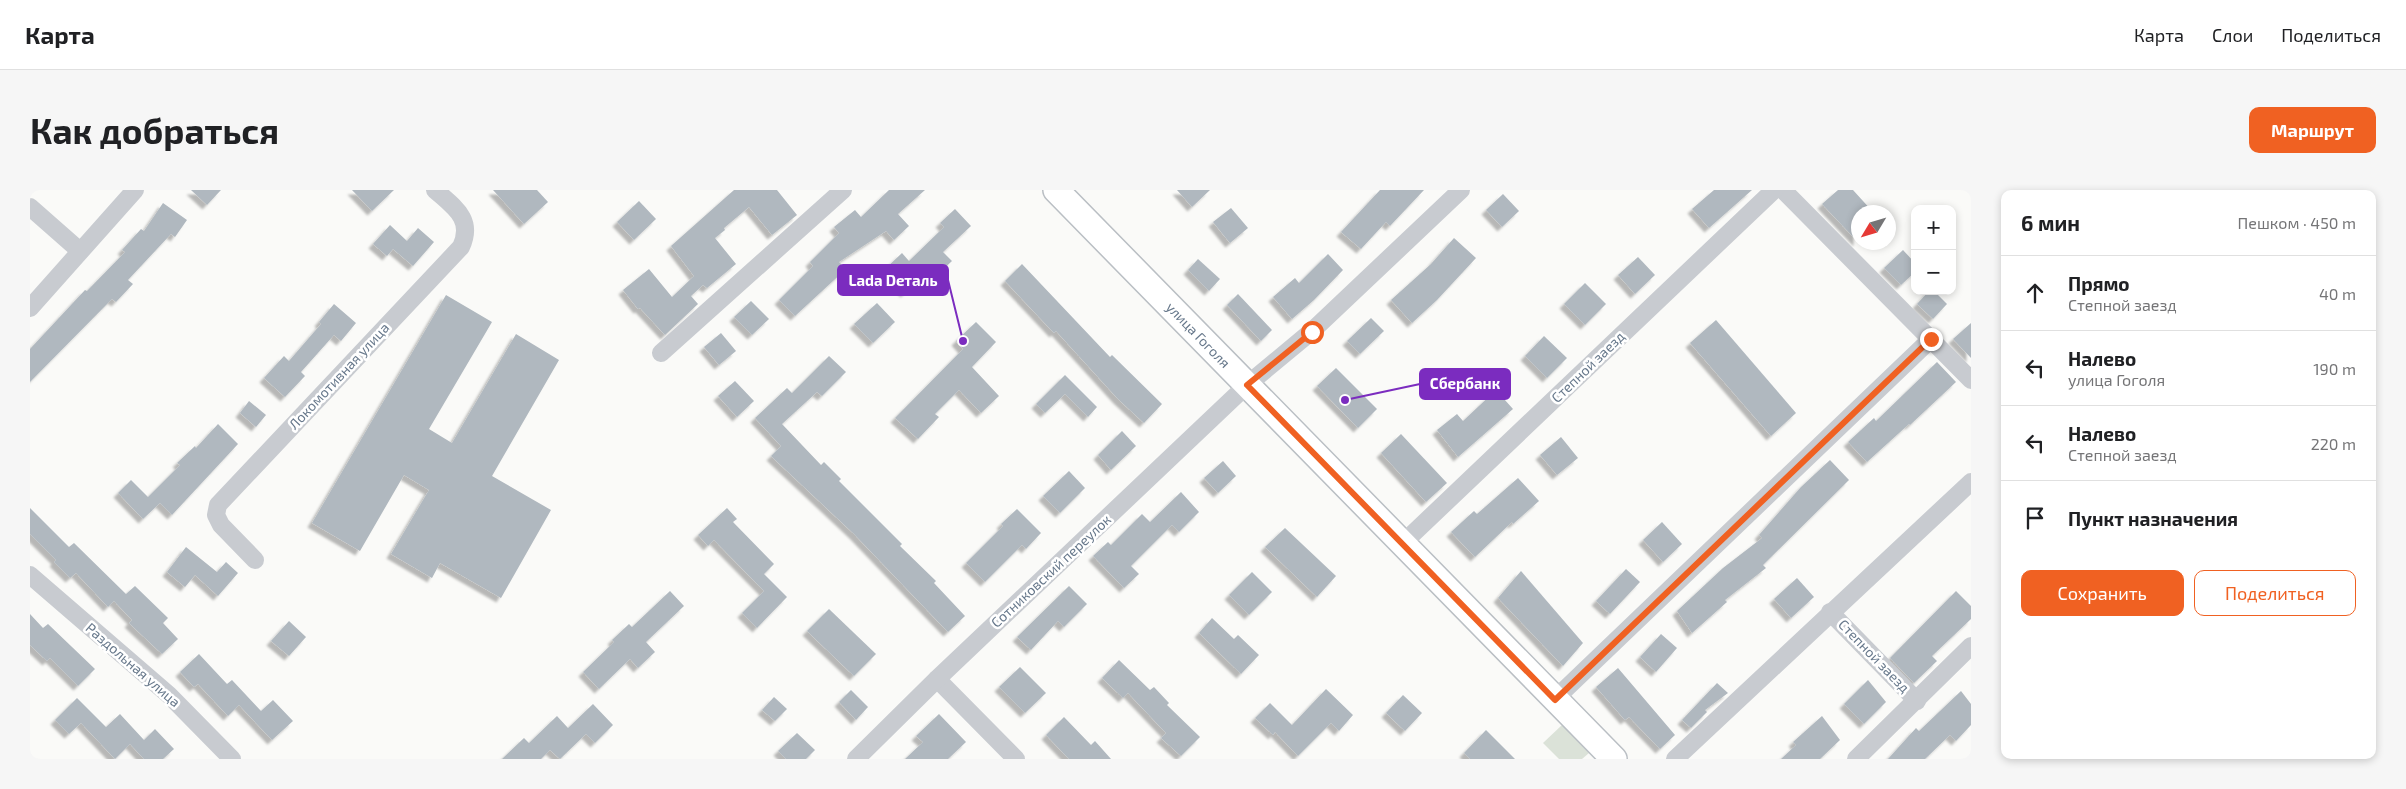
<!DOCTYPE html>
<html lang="ru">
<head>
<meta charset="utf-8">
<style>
  :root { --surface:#fff; --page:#f6f6f6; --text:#202124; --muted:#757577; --line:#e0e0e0; --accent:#f06122 }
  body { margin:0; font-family:"Exo 2",sans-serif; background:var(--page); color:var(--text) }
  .controls { position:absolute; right:15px; top:15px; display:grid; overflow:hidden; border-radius:10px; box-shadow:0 2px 8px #0003 }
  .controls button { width:45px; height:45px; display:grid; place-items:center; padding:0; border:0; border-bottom:1px solid var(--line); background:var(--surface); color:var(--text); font:25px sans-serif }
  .compass { position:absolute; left:1821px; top:15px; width:45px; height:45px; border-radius:50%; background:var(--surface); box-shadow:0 2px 8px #0003; rotate:232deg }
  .stop { position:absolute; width:15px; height:15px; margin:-11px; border:4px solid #f06122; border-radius:50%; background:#fff }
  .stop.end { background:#f06122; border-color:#fff; box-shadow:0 1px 5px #0008 }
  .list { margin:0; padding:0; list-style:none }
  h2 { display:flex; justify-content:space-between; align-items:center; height:65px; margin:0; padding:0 20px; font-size:21px }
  h2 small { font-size:16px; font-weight:400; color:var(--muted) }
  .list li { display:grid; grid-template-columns:32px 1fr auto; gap:15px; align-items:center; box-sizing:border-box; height:75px; padding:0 20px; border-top:1px solid var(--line) }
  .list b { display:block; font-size:19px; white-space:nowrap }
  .list p { margin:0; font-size:16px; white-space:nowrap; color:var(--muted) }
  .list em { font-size:16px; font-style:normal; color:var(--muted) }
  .actions { display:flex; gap:10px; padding:15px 20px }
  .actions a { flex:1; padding:11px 0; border:1px solid var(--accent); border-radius:10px; text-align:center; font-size:18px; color:var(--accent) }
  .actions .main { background:var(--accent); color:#fff }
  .icon { flex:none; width:28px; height:28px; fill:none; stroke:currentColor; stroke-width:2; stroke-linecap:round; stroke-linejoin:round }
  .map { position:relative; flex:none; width:1941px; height:569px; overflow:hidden; border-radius:10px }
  header { display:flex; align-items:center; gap:30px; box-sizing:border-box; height:70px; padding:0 25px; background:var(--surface); border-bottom:1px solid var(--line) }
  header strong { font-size:24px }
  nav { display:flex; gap:28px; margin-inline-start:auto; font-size:18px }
  .intro { display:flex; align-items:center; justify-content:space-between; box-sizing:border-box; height:120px; padding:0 30px }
  h1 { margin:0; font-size:35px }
  .button { padding:12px 22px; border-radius:10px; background:var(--accent); color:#fff; font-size:18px; font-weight:700 }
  main { display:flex; gap:30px; padding:0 30px }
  aside { flex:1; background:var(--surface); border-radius:10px; box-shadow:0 2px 8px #0003 }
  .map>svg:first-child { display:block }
  .green { fill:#dbe2d8 }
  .building { fill:#b0b8bf; filter:url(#shadow) }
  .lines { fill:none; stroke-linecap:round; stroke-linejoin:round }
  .secondary-casing { stroke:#babfc4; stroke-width:28 }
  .street { stroke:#c8cbd0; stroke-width:18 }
  .secondary { stroke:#fff; stroke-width:25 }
  .route { stroke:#f06122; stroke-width:6 }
  .labels { text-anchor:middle; stroke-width:5; stroke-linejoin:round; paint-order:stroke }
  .street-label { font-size:14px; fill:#67788b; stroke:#fff }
  .leader { fill:none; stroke:#7b2cbf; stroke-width:2 }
  .callout-dot { fill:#7b2cbf; stroke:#fff; stroke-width:2 }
  .callout { fill:#7b2cbf; stroke:#7b2cbf; stroke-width:2 }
  .callout-label { font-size:15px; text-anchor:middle; font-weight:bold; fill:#fff }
</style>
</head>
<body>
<header>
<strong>Карта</strong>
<nav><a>Карта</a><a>Слои</a><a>Поделиться</a></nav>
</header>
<div class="intro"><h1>Как добраться</h1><a class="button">Маршрут</a></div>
<main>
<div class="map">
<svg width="1941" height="569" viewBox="0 0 1941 569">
  <defs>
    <filter id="shadow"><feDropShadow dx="-4.5" dy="4.5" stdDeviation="1" flood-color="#0004"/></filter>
  </defs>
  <rect width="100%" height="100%" fill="#fafaf8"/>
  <!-- green -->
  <polygon class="green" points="1532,535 1559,563 1552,569 1529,569 1513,553"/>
  <!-- building -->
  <g class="building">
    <polygon points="161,0 191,0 177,15"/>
    <polygon points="322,0 364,0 342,21"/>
    <polygon points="463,0 507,0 518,12 494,34"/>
    <polygon points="704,0 747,0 767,25 742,45 719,17 694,38 695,40 685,48 706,74 677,98 673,95 661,106 668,114 635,145 610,118 608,119 593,100 619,79 642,107 664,86 641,56"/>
    <polygon points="859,0 895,0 868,24 879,36 864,50 856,41 809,72 816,79 765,126 749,110 783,76 780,72 809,43 804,37 825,20 831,27"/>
    <polygon points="1147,0 1180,0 1162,17"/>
    <polygon points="1350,0 1394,0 1360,36 1356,32 1331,59 1311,42"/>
    <polygon points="1684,0 1722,0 1679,38 1662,19"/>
    <polygon points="1808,0 1823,0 1843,22 1828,22 1828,52 1792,14"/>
    <polygon points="1473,4 1489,21 1472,37 1456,20"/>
    <polygon points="609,11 626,29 604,50 587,32"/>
    <polygon points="133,13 157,30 145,47 141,44 98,90 103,94 86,112 82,109 0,192 0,159 55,100 57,101 95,62 92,60 111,39 114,41"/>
    <polygon points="1201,18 1218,38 1200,53 1183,32"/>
    <polygon points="925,19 941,36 913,62 922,71 902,90 896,83 875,103 854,80 872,63 879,71 914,37 910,33"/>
    <polygon points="360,35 377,51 388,38 404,52 383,76 363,59 357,66 343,54"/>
    <polygon points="1424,48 1446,68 1407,110 1382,133 1361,110 1401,74"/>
    <polygon points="1873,60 1885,73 1885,82 1871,95 1854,78"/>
    <polygon points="1298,64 1313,80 1284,110 1262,129 1243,107 1265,88 1269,93"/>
    <polygon points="1608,67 1625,85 1605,104 1588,85"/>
    <polygon points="1168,69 1190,89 1179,101 1158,80"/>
    <polygon points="992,74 1080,167 1082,165 1132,214 1114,233 1088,209 1026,141 1024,143 975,91"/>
    <polygon points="1555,93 1576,114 1555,135 1534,114"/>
    <polygon points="1899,101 1904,101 1917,114 1903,129 1887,114"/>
    <polygon points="1208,104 1242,140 1231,151 1197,115"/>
    <polygon points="416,105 462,132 399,239 422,253 486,144 529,170 462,286 521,320 471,408 410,373 402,388 361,364 399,300 374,285 330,361 282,333"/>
    <polygon points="721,111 739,129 722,145 704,127"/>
    <polygon points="847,113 865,132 843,153 824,134"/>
    <polygon points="304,114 326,133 311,151 304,145 271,182 275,186 255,207 234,188 254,166 259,171 291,134 289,132"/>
    <polygon points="1341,128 1354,141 1330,164 1317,151"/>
    <polygon points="1686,130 1766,223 1741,246 1660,153"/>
    <polygon points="946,132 966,152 942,177 969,206 951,223 929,200 905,224 909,227 888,249 865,228 933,159 926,151"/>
    <polygon points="1941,133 1941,168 1923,149"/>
    <polygon points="691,143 706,161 689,175 674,157"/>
    <polygon points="1514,146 1537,168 1517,188 1495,166"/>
    <polygon points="799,166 816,182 792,206 787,202 752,234 791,275 794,272 811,289 809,291 872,354 870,356 906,391 904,393 935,426 918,442 824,344 741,266 751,256 725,228 757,198 762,203"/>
    <polygon points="1907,172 1926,192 1880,235 1879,234 1837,272 1818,252 1844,228 1846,231"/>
    <polygon points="1306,178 1347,219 1328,238 1287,196"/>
    <polygon points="1035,185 1067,217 1058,227 1035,204 1015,223 1006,214"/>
    <polygon points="705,191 724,211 707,227 688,206"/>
    <polygon points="1466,200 1483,219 1428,267 1407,240 1427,224 1433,231"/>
    <polygon points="219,211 236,225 226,237 210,223"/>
    <polygon points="188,234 208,254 142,325 130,313 113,329 88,303 101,290 118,307 150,275 147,273 165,256 166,258"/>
    <polygon points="1092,241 1106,256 1081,280 1068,265"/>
    <polygon points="1371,244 1417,293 1396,312 1351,263"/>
    <polygon points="1531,247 1548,268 1527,285 1510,265"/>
    <polygon points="1800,270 1819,290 1733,375 1736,378 1695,410 1697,412 1662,443 1647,421 1693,378 1732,348 1729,345 1771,297"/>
    <polygon points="1193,271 1206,286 1188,303 1174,288"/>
    <polygon points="1039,281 1055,298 1030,323 1013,306"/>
    <polygon points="1488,288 1509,311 1483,334 1482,332 1445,367 1421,342 1444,321 1447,324"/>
    <polygon points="1151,302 1169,322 1149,342 1142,335 1101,376 1109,384 1094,398 1063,366 1078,352 1081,355 1112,324 1120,332"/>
    <polygon points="0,318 39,357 44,353 96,404 105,396 138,428 133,433 148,449 132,464 99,433 102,430 84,411 78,417 46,383 40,388 24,372 26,370 0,344"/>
    <polygon points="697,318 707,329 703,332 744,374 734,384 757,407 727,438 712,423 734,401 684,350 678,356 668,345"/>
    <polygon points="987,319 1011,343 996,359 992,355 955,392 936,373 973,336 971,334"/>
    <polygon points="1632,332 1652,354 1633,372 1613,350"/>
    <polygon points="1255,338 1306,386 1287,407 1235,357"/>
    <polygon points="156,357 187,382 196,372 208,383 188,406 165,385 155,397 137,382"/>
    <polygon points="1596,379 1610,392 1580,424 1566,411"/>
    <polygon points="1491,381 1553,453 1533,476 1468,408"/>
    <polygon points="1222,382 1242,402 1219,425 1199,405"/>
    <polygon points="1767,388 1784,407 1761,428 1744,409"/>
    <polygon points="1039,396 1057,414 1034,437 1028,431 1001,460 987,447"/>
    <polygon points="640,401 654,416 616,452 625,462 608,478 600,469 569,499 553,482 584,452 582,450 599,434 602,437"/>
    <polygon points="1926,401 1941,416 1941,429 1902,466 1907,471 1884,493 1860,468"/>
    <polygon points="799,419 846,464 824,486 777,441"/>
    <polygon points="0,424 13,438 18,434 65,479 48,496 20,468 17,471 0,455"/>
    <polygon points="1182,428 1204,449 1208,445 1229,465 1211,484 1169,443"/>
    <polygon points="259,431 276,447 259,466 241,451"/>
    <polygon points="1631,444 1647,458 1626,482 1610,467"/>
    <polygon points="169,464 197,494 202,490 231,521 243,510 263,531 242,550 209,515 198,526 168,494 164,497 150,482"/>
    <polygon points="1089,470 1120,500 1124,497 1139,513 1137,515 1170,547 1151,566 1131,548 1136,543 1098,503 1093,508 1072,488"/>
    <polygon points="990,477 1016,503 995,523 969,497"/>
    <polygon points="1588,478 1645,545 1630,559 1599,527 1595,530 1566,497"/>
    <polygon points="1838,490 1856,512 1834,534 1814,514"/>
    <polygon points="1687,493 1698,503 1675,520 1677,522 1661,538 1652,530"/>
    <polygon points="1296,499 1323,525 1309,541 1301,533 1268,566 1245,542 1243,545 1225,528 1240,513 1262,535"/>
    <polygon points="821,500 838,517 826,530 809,512"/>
    <polygon points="1931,501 1941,514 1941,535 1926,551 1920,545 1895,569 1858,569 1886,538 1889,541"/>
    <polygon points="1373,505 1392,523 1375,541 1356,523"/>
    <polygon points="744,507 757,519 745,531 732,520"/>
    <polygon points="47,508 76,537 90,524 114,550 125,539 144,559 133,569 114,569 100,554 85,569 51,533 39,544 25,530"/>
    <polygon points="563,514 583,535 565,553 556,544 530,569 520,560 511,569 472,569 494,548 499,553 527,526 538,538"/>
    <polygon points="909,524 936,552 918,569 875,569 893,552 886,546"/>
    <polygon points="1792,526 1810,550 1790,569 1751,569 1766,555 1763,552"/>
    <polygon points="1034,527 1061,555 1065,551 1081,569 1039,569 1016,545"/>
    <polygon points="1456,540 1485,569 1440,569 1434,563"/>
    <polygon points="767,543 785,560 776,569 756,569 748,561"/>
  </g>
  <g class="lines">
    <defs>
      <polyline id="secondary" points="1026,0 1584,569"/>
    </defs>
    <!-- secondary casing -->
    <use href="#secondary" class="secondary-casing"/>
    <!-- street -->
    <g class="street">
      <polyline points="1753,0 1941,190"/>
      <polyline points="0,17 50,61"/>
      <polyline points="0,118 105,0"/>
      <polyline points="631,163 813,0"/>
      <polyline points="1372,354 1744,0"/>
      <path d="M 225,370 L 191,335 L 186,325 L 188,315 L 431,57 C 444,29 424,17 405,0"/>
      <polyline points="0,385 139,505 202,569"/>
      <polyline points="1800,422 1887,511"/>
      <polyline points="907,489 986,569"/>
      <polyline points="1525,509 1901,149"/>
      <polyline points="826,569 907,489 1217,195 1282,141 1431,0"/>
      <polyline points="1645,569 1941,292"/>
      <polyline points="1826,569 1941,456"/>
    </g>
    <!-- secondary -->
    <use href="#secondary" class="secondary"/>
  </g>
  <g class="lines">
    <!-- route -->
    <polyline class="route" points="1282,142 1217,195 1525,510 1901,149"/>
  </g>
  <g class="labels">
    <!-- street labels -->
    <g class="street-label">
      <text transform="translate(1168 145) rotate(46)" y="5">улица Гоголя</text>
      <text transform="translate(1558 177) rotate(-44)" y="5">Степной заезд</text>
      <text transform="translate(309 186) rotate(-47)" y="5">Локомотивная улица</text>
      <text transform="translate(1021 381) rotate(-43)" y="5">Сотниковский переулок</text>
      <text transform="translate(1844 466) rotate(46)" y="5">Степной заезд</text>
      <text transform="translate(103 475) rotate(41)" y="5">Раздольная улица</text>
    </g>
  </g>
  <!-- callouts -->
  <path class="leader" d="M933 151L918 90M1315 210L1390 194"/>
  <g class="callout-dot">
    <circle cx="933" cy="151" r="5"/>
    <circle cx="1315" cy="210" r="5"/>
  </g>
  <g class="callout">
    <rect x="808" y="75" width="110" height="30" rx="5"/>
    <rect x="1390" y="179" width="90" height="30" rx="5"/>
  </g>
  <g class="callout-label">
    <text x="863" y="96">Lada Dеталь</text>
    <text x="1435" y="199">Сбербанк</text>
  </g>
</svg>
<div class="controls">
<button>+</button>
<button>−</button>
</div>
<svg class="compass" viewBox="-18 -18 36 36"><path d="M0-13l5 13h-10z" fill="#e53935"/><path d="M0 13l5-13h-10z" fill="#757577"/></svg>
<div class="stop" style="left:1282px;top:142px"></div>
<div class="stop end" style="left:1901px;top:149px"></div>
</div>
<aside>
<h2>6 мин<small>Пешком · 450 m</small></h2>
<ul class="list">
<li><svg class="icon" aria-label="ahead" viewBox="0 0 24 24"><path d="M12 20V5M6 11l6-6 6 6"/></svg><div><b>Прямо</b><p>Степной заезд</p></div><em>40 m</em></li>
<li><svg class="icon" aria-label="left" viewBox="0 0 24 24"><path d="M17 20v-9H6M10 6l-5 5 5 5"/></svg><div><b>Налево</b><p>улица Гоголя</p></div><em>190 m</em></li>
<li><svg class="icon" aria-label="left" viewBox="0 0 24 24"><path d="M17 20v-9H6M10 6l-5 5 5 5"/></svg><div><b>Налево</b><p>Степной заезд</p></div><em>220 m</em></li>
<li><svg class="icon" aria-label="arrive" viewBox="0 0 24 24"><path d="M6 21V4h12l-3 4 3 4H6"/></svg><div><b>Пункт назначения</b></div></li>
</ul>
<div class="actions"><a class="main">Сохранить</a><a>Поделиться</a></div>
</aside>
</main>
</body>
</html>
